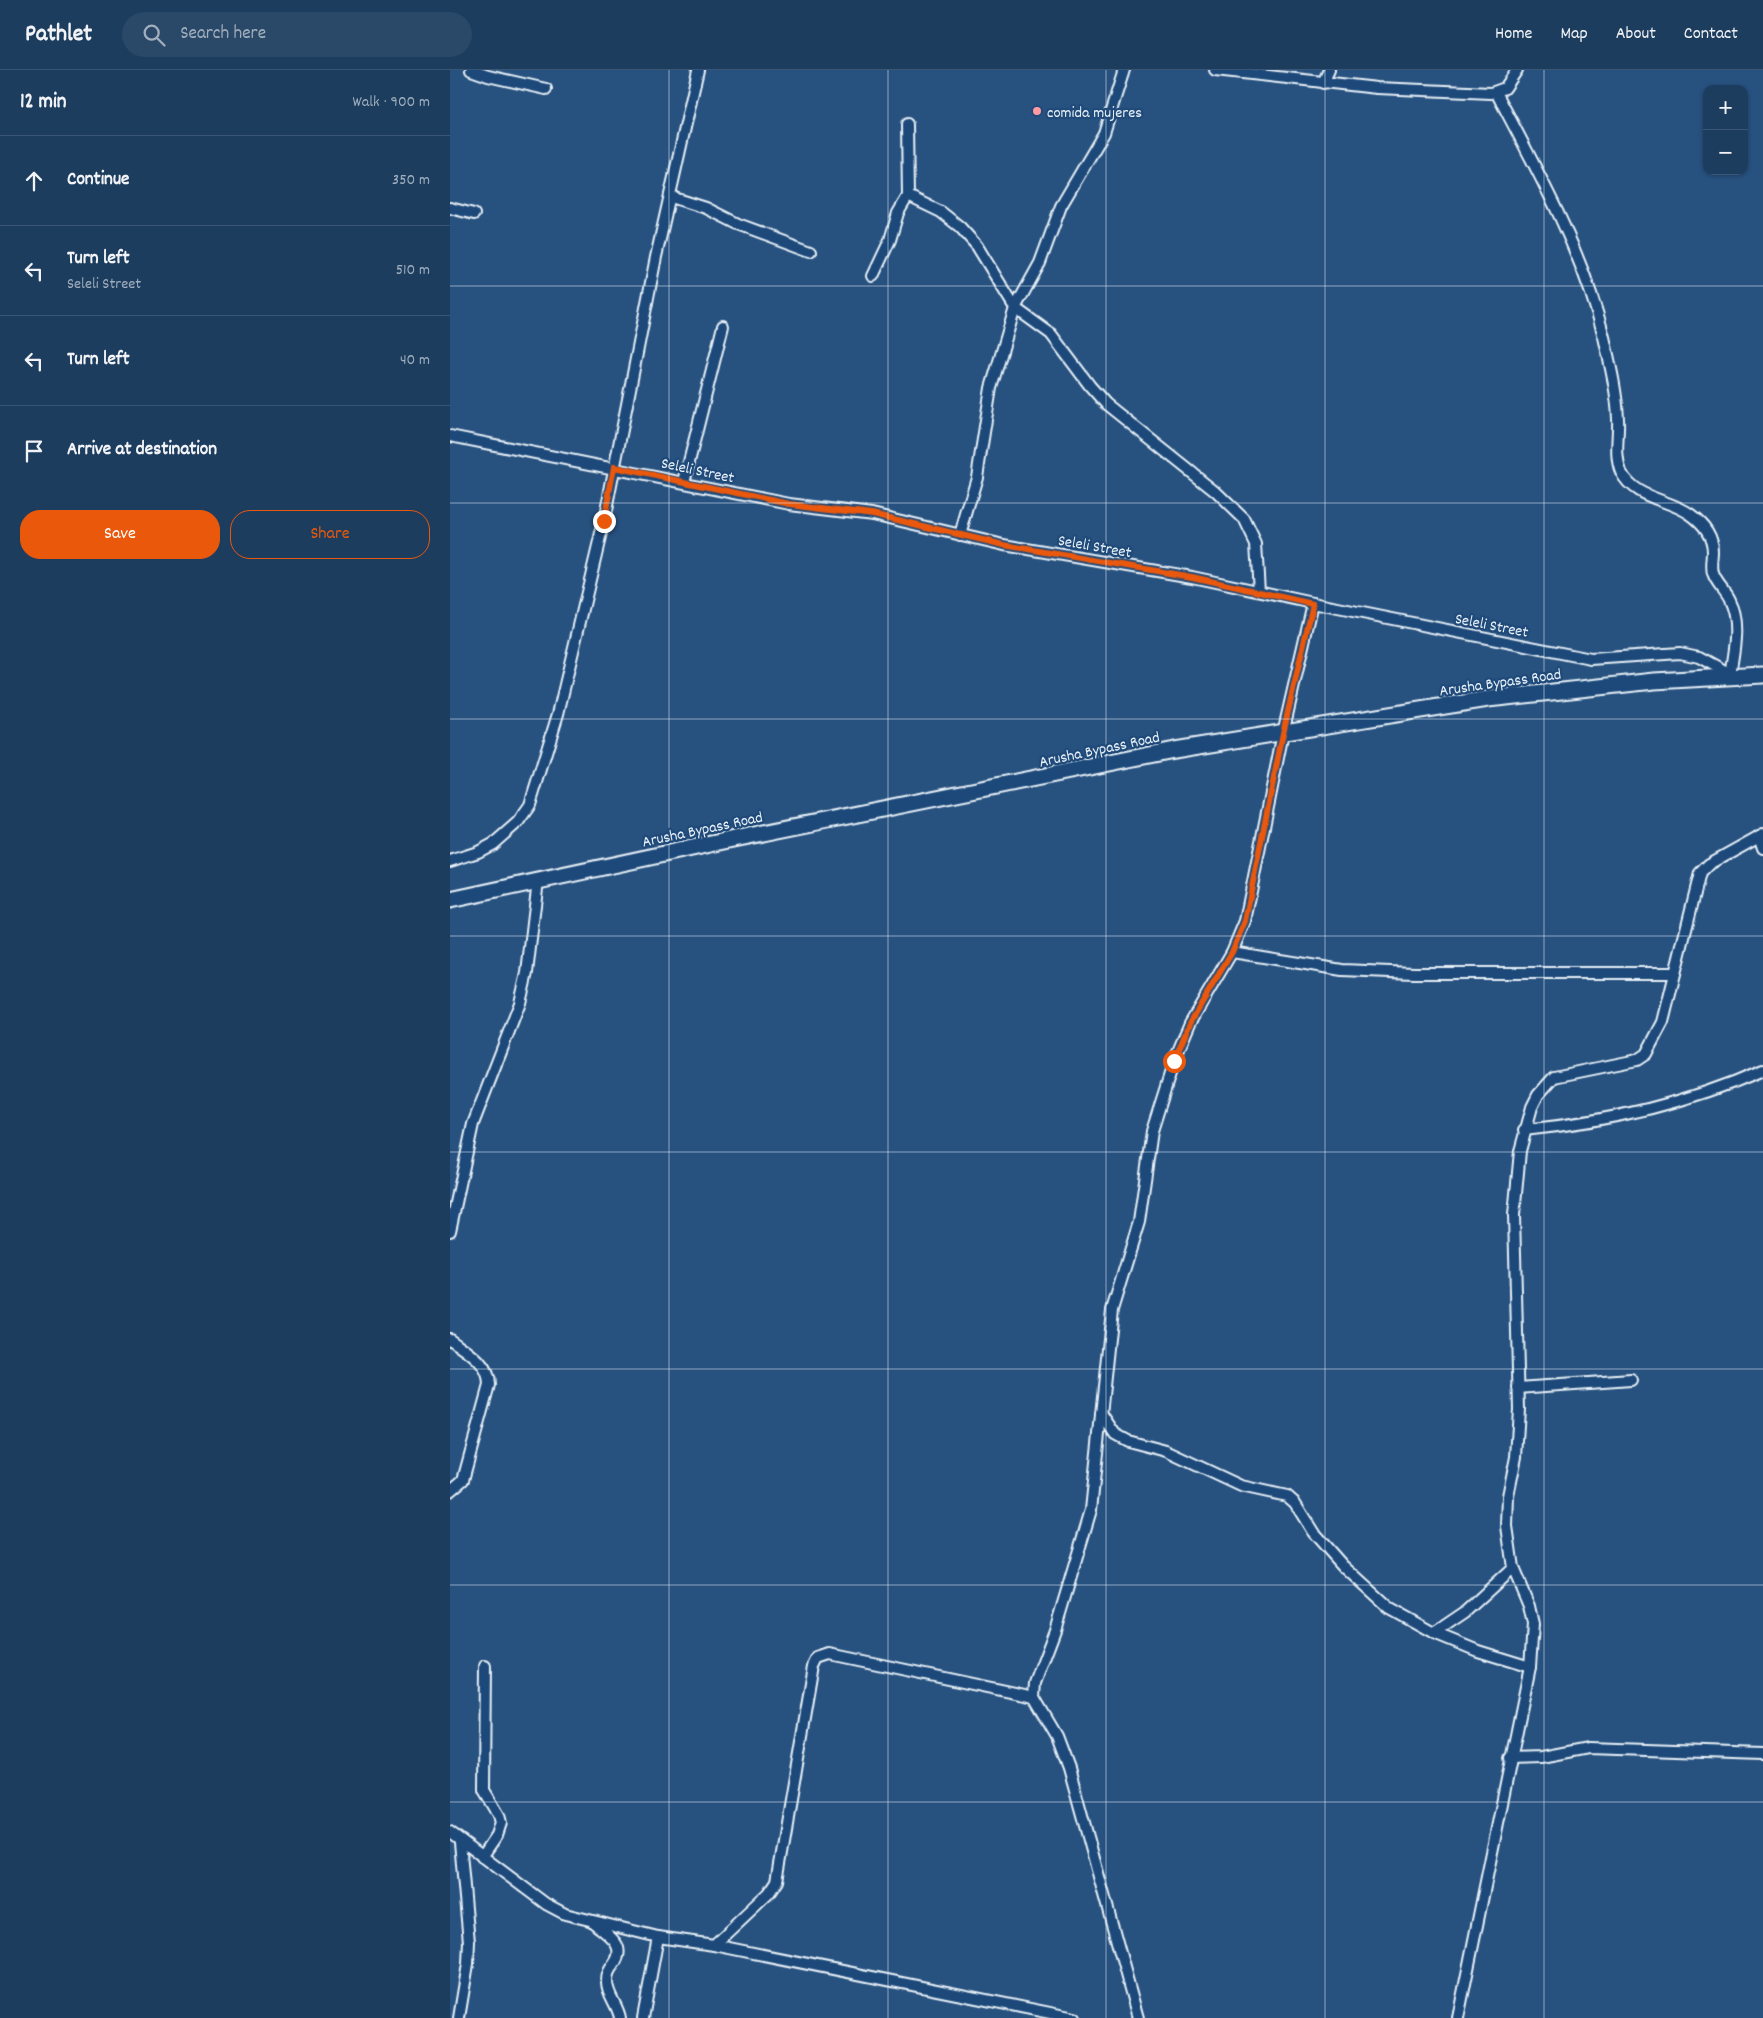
<!DOCTYPE html>
<html lang="en">
<head>
<meta charset="utf-8">
<style>
  :root { --surface:#1d3d5f; --page:#2a4868; --text:#f1f3f6; --muted:#a0aebd; --line:#3b5674; --accent:#ea580c }
  body { margin:0; font-family:Dekko,sans-serif; background:var(--page); color:var(--text) }
  .controls { position:absolute; right:15px; top:15px; display:grid; overflow:hidden; border-radius:10px; box-shadow:0 1px 4px #0004 }
  .controls button { width:45px; height:45px; display:grid; place-items:center; padding:0; border:0; border-bottom:1px solid var(--line); background:var(--surface); color:var(--text); font:25px sans-serif }
  .stop { position:absolute; width:15px; height:15px; margin:-11px; border:4px solid #ea580c; border-radius:50%; background:#fff }
  .stop.end { background:#ea580c; border-color:#fff; box-shadow:0 1px 5px #0008 }
  .list { margin:0; padding:0; list-style:none }
  h2 { display:flex; justify-content:space-between; align-items:center; height:65px; margin:0; padding:0 20px; font-size:21px }
  h2 small { font-size:16px; font-weight:400; color:var(--muted) }
  .list li { display:grid; grid-template-columns:32px 1fr auto; gap:15px; align-items:center; box-sizing:border-box; height:90px; padding:0 20px; border-top:1px solid var(--line) }
  .list b { display:block; font-size:19px; white-space:nowrap }
  .list p { margin:0; font-size:16px; white-space:nowrap; color:var(--muted) }
  .list em { font-size:16px; font-style:normal; color:var(--muted) }
  .actions { display:flex; gap:10px; padding:15px 20px }
  .actions a { flex:1; padding:11px 0; border:1px solid var(--accent); border-radius:20px; text-align:center; font-size:18px; color:var(--accent) }
  .actions .main { background:var(--accent); color:#fff }
  .icon { flex:none; width:28px; height:28px; fill:none; stroke:currentColor; stroke-width:2; stroke-linecap:round; stroke-linejoin:round }
  .map { position:relative; flex:none; width:1313px; height:1948px; overflow:hidden }
  header { display:flex; align-items:center; gap:30px; box-sizing:border-box; height:70px; padding:0 25px; background:var(--surface); border-bottom:1px solid var(--line) }
  header strong { font-size:24px }
  nav { display:flex; gap:28px; margin-inline-start:auto; font-size:18px }
  .search { width:350px; height:45px; background:var(--page); display:flex; align-items:center; gap:12px; box-sizing:border-box; padding:0 18px; border-radius:28px; color:var(--muted); font-size:19px }
  main { display:flex }
  aside { flex:1; background:var(--surface) }
  .map>svg:first-child { display:block }
  .lines { fill:none; stroke-linecap:round; stroke-linejoin:round }
  .street-casing { stroke:#e8f1f8; stroke-width:14 }
  .primary-casing { stroke:#e8f1f8; stroke-width:19 }
  .street { stroke:#1f4a7a; stroke-width:10 }
  .primary { stroke:#1f4a7a; stroke-width:15 }
  .route { stroke:#ea580c; stroke-width:6 }
  .grid { fill:none; stroke:#e8f1f8; stroke-width:1; stroke-opacity:0.55 }
  .poi-dot { fill:#ff9aa2; stroke:#1f4a7a; stroke-width:2 }
  .labels { text-anchor:middle; stroke-width:4.5; stroke-linejoin:round; paint-order:stroke }
  .poi-label { font-size:16px; fill:#e8f1f8; stroke:#1f4a7a; text-anchor:start }
  .street-label { font-size:16px; fill:#e8f1f8; stroke:#1f4a7a }
</style>
</head>
<body>
<header>
<strong>Pathlet</strong>
<div class="search"><svg class="icon" aria-label="search" viewBox="0 0 24 24"><circle cx="10" cy="10" r="6"/><path d="M15 15l6 6"/></svg>Search here</div>
<nav><a>Home</a><a>Map</a><a>About</a><a>Contact</a></nav>
</header>
<main>
<aside>
<h2>12 min<small>Walk · 900 m</small></h2>
<ul class="list">
<li><svg class="icon" aria-label="ahead" viewBox="0 0 24 24"><path d="M12 20V5M6 11l6-6 6 6"/></svg><div><b>Continue</b></div><em>350 m</em></li>
<li><svg class="icon" aria-label="left" viewBox="0 0 24 24"><path d="M17 20v-9H6M10 6l-5 5 5 5"/></svg><div><b>Turn left</b><p>Seleli Street</p></div><em>510 m</em></li>
<li><svg class="icon" aria-label="left" viewBox="0 0 24 24"><path d="M17 20v-9H6M10 6l-5 5 5 5"/></svg><div><b>Turn left</b></div><em>40 m</em></li>
<li><svg class="icon" aria-label="arrive" viewBox="0 0 24 24"><path d="M6 21V4h12l-3 4 3 4H6"/></svg><div><b>Arrive at destination</b></div></li>
</ul>
<div class="actions"><a class="main">Save</a><a>Share</a></div>
</aside>
<div class="map">
<svg width="1313" height="1948" viewBox="0 0 1313 1948">
  <rect width="100%" height="100%" fill="#27517f"/>
  <filter id="ink" filterUnits="userSpaceOnUse"><feTurbulence type="fractalNoise" baseFrequency=".02" numOctaves="2"/><feDisplacementMap in="SourceGraphic" scale="10" xChannelSelector="R" yChannelSelector="G"/><feConvolveMatrix kernelMatrix="1 2 1 2 8 2 1 2 1" color-interpolation-filters="sRGB"/></filter>
  <g filter="url(#ink)">
    <g class="lines">
      <defs>
        <g id="street">
          <polyline points="21,0 38,6 96,19"/>
          <polyline points="765,0 927,18 1041,23 1055,18 1067,0"/>
          <polyline points="873,13 879,0"/>
          <path d="M 1046,22 C 1088,102 1132,180 1154,267 C 1160,294 1167,322 1168,349 C 1169,367 1164,385 1171,402 C 1184,429 1219,429 1240,444 C 1253,453 1263,466 1263,482 C 1263,489 1261,497 1263,504 C 1266,514 1275,521 1279,530 C 1290,552 1284,581 1280,604"/>
          <polyline points="457,54 458,126 491,142 510,157 527,176 565,238 601,264 640,316 656,334 765,421 794,449 806,474 809,521"/>
          <polyline points="221,127 256,138 288,154 361,181"/>
          <polyline points="0,138 24,144"/>
          <polyline points="423,206 440,170 448,143 458,126"/>
          <polyline points="0,366 339,434 422,444 554,475 742,507 863,533 1141,589 1230,583 1249,587 1282,605"/>
          <polyline points="234,412 273,256"/>
          <polyline points="510,465 527,407 541,318 565,238 590,193 611,136 654,63 674,0"/>
          <polyline points="1309,766 1313,778"/>
          <polyline points="0,791 28,782 43,774 68,752 80,735 108,644 154,451 206,187 248,0"/>
          <polyline points="782,882 892,900 964,903 1225,903"/>
          <path d="M 1074,1060 C 1155,1052 1238,1033 1313,1000"/>
          <polyline points="0,1161 23,1054 70,933 77,903 88,810"/>
          <path d="M 0,1269 C 16,1281 39,1293 39,1315 L 13,1410 L 0,1421"/>
          <polyline points="1068,1318 1181,1310"/>
          <polyline points="651,1343 665,1364 678,1371 716,1381 791,1416 837,1426 845,1433 863,1462 893,1496 939,1538 984,1563 1028,1581 1080,1597"/>
          <polyline points="984,1563 1015,1542 1063,1498"/>
          <polyline points="1060,1688 1091,1687 1138,1678 1313,1684"/>
          <polyline points="0,1762 96,1834 115,1844 208,1867 264,1875 625,1948"/>
          <polyline points="32,1787 47,1765 51,1753 49,1745 34,1720 35,1596"/>
          <path d="M 143,1852 C 157,1865 178,1875 164,1894 C 159,1900 157,1904 157,1912 C 157,1925 168,1935 170,1948"/>
          <polyline points="264,1875 319,1823 327,1811 364,1596 368,1588 380,1584 584,1627"/>
          <polyline points="9,1948 18,1894 19,1872 10,1772"/>
          <polyline points="193,1948 208,1867"/>
          <polyline points="688,1948 619,1698 607,1666 584,1627 585,1613 605,1560 641,1440 662,1240 689,1152 702,1061 724,991 740,953 782,882 795,851 833,663 863,533"/>
          <polyline points="1008,1948 1080,1597 1083,1554 1079,1536 1063,1498 1057,1456 1058,1426 1066,1387 1069,1339 1064,1145 1070,1081 1082,1037 1088,1025 1104,1007 1187,990 1196,984 1213,952 1250,803 1259,794 1313,764"/>
        </g>
        <polyline id="primary" points="0,830 284,769 724,680 1038,629 1204,611 1313,605"/>
      </defs>
      <!-- street casing -->
      <use href="#street" class="street-casing"/>
      <!-- primary casing -->
      <use href="#primary" class="primary-casing"/>
      <!-- street -->
      <use href="#street" class="street"/>
      <!-- primary -->
      <use href="#primary" class="primary"/>
    </g>
  </g>
  <g class="lines" filter="url(#ink)">
    <!-- route -->
    <polyline class="route" points="154,451 164,397 339,434 422,444 554,475 742,507 863,534 833,663 795,851 782,882 740,953 724,991"/>
  </g>
  <!-- grid -->
  <path class="grid" d="M 219,0 L 219,1948M 438,0 L 438,1948M 656,0 L 656,1948M 875,0 L 875,1948M 1094,0 L 1094,1948M 0,216 L 1313,216M 0,433 L 1313,433M 0,649 L 1313,649M 0,866 L 1313,866M 0,1082 L 1313,1082M 0,1299 L 1313,1299M 0,1515 L 1313,1515M 0,1732 L 1313,1732"/>
  <!-- markers -->
  <circle class="poi-dot" cx="587" cy="41" r="5"/>
  <g class="labels">
    <!-- poi labels -->
    <g class="poi-label">
      <text x="597" y="47">comida mujeres</text>
    </g>
    <!-- street labels -->
    <g class="street-label">
      <text transform="translate(248 399) rotate(12)" y="6">Seleli Street</text>
      <text transform="translate(645 475) rotate(10)" y="6">Seleli Street</text>
      <text transform="translate(1042 554) rotate(11)" y="6">Seleli Street</text>
      <text transform="translate(1050 611) rotate(-8)" y="6">Arusha Bypass Road</text>
      <text transform="translate(649 678) rotate(-12)" y="6">Arusha Bypass Road</text>
      <text transform="translate(252 758) rotate(-12)" y="6">Arusha Bypass Road</text>
    </g>
  </g>
</svg>
<div class="controls">
<button>+</button>
<button>−</button>
</div>
<div class="stop" style="left:724px;top:991px"></div>
<div class="stop end" style="left:154px;top:451px"></div>
</div>
</main>
</body>
</html>
